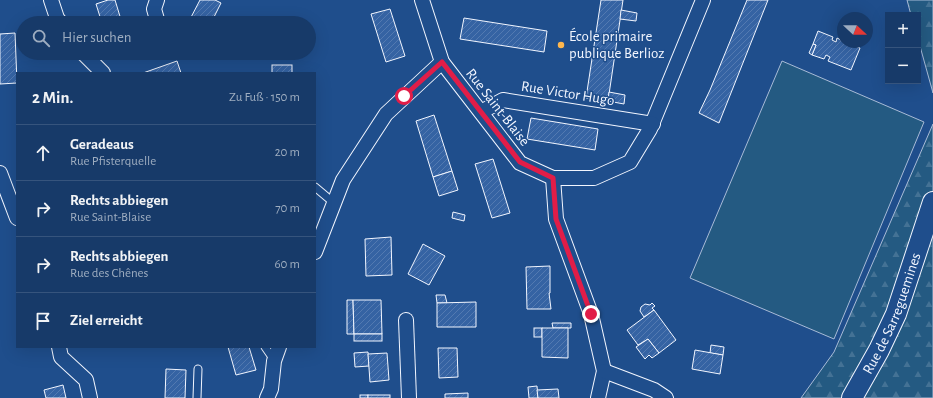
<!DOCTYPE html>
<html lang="de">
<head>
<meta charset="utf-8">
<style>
  :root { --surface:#173a69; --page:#244571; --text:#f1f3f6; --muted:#9eadc0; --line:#36547d }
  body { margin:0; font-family:"Alegreya Sans",sans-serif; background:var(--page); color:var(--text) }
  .controls { position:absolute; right:12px; top:12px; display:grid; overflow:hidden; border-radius:0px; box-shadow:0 4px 16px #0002 }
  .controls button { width:36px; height:36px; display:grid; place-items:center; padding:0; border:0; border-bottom:1px solid var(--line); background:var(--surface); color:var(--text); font:20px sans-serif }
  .compass { position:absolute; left:837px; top:12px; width:36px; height:36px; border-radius:50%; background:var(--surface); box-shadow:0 4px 16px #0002; rotate:112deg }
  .stop { position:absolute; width:12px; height:12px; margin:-9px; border:3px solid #e11d48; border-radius:50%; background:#fff }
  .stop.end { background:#e11d48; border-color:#fff; box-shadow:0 1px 4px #0008 }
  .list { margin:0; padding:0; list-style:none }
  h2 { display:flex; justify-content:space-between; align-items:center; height:52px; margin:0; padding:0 16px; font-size:17px }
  h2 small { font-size:13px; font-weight:400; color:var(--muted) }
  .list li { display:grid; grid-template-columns:26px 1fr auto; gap:12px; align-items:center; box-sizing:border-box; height:56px; padding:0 16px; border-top:1px solid var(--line) }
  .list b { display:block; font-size:15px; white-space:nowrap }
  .list p { margin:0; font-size:13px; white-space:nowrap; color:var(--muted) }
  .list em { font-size:13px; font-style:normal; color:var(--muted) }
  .icon { flex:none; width:22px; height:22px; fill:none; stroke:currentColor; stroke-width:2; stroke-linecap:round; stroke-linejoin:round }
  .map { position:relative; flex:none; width:933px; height:398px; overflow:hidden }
  .search { position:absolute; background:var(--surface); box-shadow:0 4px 16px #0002; left:16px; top:16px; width:300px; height:44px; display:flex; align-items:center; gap:10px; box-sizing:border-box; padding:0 14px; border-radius:22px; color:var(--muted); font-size:15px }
  .panel { position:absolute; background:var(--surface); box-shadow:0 4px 16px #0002; left:16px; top:72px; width:300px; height:276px; border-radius:0px }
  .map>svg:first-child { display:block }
  .grass { fill:#245a82; stroke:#a8bbd7 }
  .forest { fill:url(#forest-firs); stroke:#a8bbd7 }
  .building { fill:url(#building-hatch); stroke:#f2f6ff }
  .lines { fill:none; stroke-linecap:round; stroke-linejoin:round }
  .lane-casing { stroke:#f2f6ff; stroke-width:9 }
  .street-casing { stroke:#f2f6ff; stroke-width:16 }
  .secondary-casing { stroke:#f2f6ff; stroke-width:22 }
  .lane { stroke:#1f4e8c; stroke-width:7 }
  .street { stroke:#1f4e8c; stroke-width:14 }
  .secondary { stroke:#1f4e8c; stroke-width:20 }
  .route { stroke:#e11d48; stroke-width:5 }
  .poi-dot { fill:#ffb74d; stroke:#1f4e8c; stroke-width:1.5 }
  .labels { text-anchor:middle; stroke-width:3; stroke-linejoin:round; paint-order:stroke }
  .poi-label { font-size:15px; fill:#f2f6ff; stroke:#1f4e8c; text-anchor:start }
  .street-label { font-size:15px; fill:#f2f6ff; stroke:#1f4e8c }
</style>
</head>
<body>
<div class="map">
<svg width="933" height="398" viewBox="0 0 933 398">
  <defs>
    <pattern id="forest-firs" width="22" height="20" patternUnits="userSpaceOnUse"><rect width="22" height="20" fill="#245a82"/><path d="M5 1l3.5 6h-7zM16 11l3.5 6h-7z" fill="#447295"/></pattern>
    <pattern id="building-hatch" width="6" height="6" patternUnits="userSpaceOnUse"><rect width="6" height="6" fill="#3563a3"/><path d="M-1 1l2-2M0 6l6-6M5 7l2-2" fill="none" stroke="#537ab1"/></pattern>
  </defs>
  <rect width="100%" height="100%" fill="#1f4e8c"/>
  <!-- grass -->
  <polygon class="grass" points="782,61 924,122 834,339 690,278"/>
  <!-- forest -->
  <g class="forest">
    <polygon points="907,0 933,0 933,93 918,39 918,15 911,15"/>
    <polygon points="933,124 933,398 801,398 834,352"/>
  </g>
  <!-- building -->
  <g class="building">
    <polygon points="108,0 115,0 122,23 102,23 96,4"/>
    <polygon points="200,0 215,0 221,3 211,23 188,23"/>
    <polygon points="601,0 623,0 608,101 586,98"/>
    <polygon points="747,0 768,0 719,123 699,113 710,90"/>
    <polygon points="390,9 405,56 386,62 371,14"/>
    <polygon points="621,10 637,13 636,21 620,19"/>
    <polygon points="464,18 547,31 544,52 460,39"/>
    <polygon points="818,31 833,37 832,40 836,42 837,38 843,41 843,42 846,42 860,48 851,70 828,61 830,57 826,55 824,59 812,55 816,45 813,44"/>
    <polygon points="15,33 17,83 0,84 0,34"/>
    <polygon points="813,44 816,45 812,55 809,53"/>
    <polygon points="177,61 181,73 143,73"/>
    <rect x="272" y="65" width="20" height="8"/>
    <polygon points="609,92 625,95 624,104 608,101"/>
    <polygon points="434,115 452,171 433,177 416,121"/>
    <polygon points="531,118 598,129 595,150 527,139"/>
    <polygon points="493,159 510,213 492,218 475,164"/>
    <polygon points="452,171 458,190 439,196 433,177"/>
    <polygon points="453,212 465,215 464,221 452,218"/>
    <polygon points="391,237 392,275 366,276 365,239"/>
    <polygon points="423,244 445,256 429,285 408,274"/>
    <polygon points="550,266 550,293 549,293 551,309 527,309 526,267"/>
    <polygon points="436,295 445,295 447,303 437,303"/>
    <polygon points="347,300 353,300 354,334 347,334"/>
    <polygon points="353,300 381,300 382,334 354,334"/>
    <polygon points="476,302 476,327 437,327 437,303"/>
    <polygon points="652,303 655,306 652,308 654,310 644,317 640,311 641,307 645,304 650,305"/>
    <polygon points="654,310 676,340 659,353 648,339 638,345 627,330"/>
    <polygon points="552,323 571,323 571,328 553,328"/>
    <rect x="534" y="328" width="8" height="9"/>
    <polygon points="542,328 568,328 568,358 542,357"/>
    <rect x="354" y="334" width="28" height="7"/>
    <polygon points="648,339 659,353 652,358 649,355 645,359 636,347"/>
    <polygon points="711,345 724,347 723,355 710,353"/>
    <polygon points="228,347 249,347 256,370 236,375"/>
    <polygon points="438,348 457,348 458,377 439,378"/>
    <polygon points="695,350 723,355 720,374 692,369"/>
    <polygon points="368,352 369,366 355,367 354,353"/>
    <polygon points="387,353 389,380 370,382 368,354"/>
    <polygon points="166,369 186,370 185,398 165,398"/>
    <polygon points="63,385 66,398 46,398 44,390"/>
    <polygon points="537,386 538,398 529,398 528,387"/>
    <polygon points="558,389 559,398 538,398 537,390"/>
    <polygon points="468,393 468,398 445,398 445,394"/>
    <rect x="360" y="395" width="8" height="3"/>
    <rect x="368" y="395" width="22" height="3"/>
  </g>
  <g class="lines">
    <defs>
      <g id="lane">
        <polyline points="315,187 334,203"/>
        <polyline points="265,347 274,360"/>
        <polyline points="197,398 198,369"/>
      </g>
      <g id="street">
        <polyline points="51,0 57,18 61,23"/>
        <polyline points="157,0 154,9 158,23"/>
        <polyline points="422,0 442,62 520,163 553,178 594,178 630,162 650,129 703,0"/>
        <polyline points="83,53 103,73"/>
        <polyline points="481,112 503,100 653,124"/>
        <polyline points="0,173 17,218"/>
        <polyline points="553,178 556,219 591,314 604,371 598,398"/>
        <polyline points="315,252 343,180 386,114 442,62"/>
        <polyline points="406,320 409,398"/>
        <polyline points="59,347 61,357 86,380 90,398"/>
        <polyline points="604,371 654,390 666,398"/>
        <polyline points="267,398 271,389 274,361 279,347"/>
      </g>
      <g id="secondary">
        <path id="s1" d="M 852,398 L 879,350 L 896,314 L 933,202"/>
      </g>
    </defs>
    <!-- lane casing -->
    <use href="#lane" class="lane-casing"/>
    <!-- street casing -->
    <use href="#street" class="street-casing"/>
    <!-- secondary casing -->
    <use href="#secondary" class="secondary-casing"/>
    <!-- lane -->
    <use href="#lane" class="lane"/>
    <!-- street -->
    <use href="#street" class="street"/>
    <!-- secondary -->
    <use href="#secondary" class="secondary"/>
  </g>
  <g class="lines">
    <!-- route -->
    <polyline class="route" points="404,96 442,62 520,162 553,178 556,219 591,314"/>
  </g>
  <!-- markers -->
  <circle class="poi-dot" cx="561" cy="45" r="4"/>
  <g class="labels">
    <!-- poi labels -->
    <g class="poi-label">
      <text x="569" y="41">École primaire<tspan x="569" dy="17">publique Berlioz</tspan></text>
    </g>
    <!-- street labels -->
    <g class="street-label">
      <text transform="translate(568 93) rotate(9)" y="5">Rue Victor Hugo</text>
      <text transform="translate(498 107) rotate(52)" y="5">Rue Saint-Blaise</text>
      <text dy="5" stroke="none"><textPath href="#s1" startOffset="94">Rue de Sarreguemines</textPath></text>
    </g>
  </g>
</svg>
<div class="controls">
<button>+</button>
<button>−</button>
</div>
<svg class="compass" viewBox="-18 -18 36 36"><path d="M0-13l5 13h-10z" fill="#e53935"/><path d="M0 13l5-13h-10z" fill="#9eadc0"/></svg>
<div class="stop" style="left:404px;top:96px"></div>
<div class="stop end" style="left:591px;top:314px"></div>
<div class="search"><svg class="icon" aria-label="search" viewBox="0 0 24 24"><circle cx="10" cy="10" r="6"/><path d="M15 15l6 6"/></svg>Hier suchen</div>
<section class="panel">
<h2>2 Min.<small>Zu Fuß · 150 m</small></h2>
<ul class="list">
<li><svg class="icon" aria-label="ahead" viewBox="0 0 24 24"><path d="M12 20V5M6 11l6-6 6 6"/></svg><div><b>Geradeaus</b><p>Rue Pfisterquelle</p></div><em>20 m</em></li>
<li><svg class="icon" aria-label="right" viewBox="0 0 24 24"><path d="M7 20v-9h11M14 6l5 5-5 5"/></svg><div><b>Rechts abbiegen</b><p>Rue Saint-Blaise</p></div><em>70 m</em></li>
<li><svg class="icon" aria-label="right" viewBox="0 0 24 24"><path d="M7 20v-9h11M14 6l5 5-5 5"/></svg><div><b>Rechts abbiegen</b><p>Rue des Chênes</p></div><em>60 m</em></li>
<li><svg class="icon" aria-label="arrive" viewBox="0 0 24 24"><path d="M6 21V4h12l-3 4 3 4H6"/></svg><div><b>Ziel erreicht</b></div></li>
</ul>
</section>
</div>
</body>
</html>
